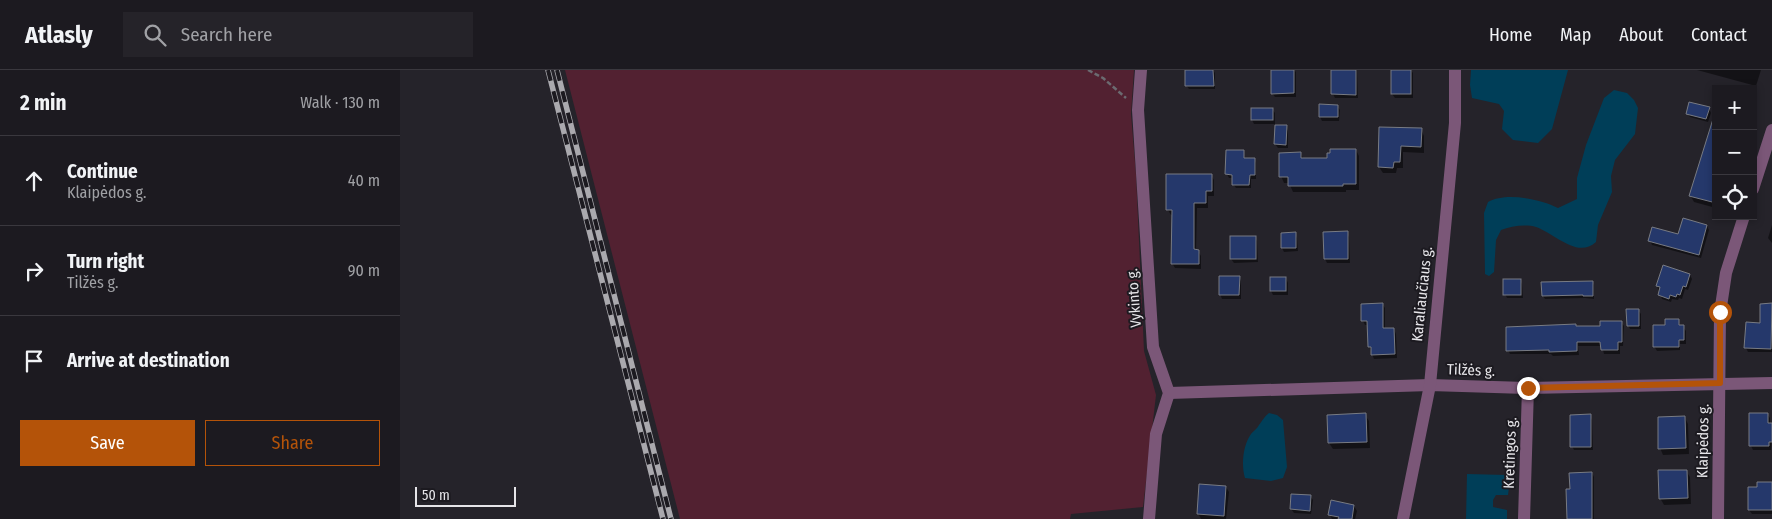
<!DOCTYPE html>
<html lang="en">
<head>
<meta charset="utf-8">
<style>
  :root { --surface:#1c1a20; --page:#252329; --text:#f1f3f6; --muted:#a0a1a5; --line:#3a383e; --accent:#b45309 }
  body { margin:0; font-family:"Fira Sans Condensed",sans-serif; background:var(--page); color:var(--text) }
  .controls { position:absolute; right:15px; top:15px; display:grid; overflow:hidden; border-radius:0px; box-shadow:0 2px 8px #0003 }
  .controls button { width:45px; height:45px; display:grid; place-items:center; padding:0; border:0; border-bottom:1px solid var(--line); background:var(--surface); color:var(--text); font:25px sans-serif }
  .scale { position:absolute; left:15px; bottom:12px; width:101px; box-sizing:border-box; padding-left:5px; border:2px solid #e6e5e9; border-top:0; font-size:14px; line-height:18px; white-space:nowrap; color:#e6e5e9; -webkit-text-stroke:4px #1c1a20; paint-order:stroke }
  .stop { position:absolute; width:15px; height:15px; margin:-11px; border:4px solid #b45309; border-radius:50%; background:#fff }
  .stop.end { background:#b45309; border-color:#fff; box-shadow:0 1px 5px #0008 }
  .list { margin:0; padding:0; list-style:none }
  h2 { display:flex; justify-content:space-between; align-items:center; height:65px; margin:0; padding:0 20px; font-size:21px }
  h2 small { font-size:16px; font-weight:400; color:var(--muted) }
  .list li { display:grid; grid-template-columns:32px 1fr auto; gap:15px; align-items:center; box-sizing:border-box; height:90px; padding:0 20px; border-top:1px solid var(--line) }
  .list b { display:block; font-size:19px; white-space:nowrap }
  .list p { margin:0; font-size:16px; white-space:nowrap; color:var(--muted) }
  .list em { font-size:16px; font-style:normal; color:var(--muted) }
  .actions { display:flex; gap:10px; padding:15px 20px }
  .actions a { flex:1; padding:11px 0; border:1px solid var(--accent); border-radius:0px; text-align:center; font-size:18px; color:var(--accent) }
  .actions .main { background:var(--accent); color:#fff }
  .icon { flex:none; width:28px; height:28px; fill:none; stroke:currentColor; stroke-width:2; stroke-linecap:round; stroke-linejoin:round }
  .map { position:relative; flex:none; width:1372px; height:449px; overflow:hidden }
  header { display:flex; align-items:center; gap:30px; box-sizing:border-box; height:70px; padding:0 25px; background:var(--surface); border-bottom:1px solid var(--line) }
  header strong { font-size:24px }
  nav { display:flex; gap:28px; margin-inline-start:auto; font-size:18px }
  .search { width:350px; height:45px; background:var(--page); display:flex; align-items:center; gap:12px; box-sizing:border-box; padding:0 18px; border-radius:0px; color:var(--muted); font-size:19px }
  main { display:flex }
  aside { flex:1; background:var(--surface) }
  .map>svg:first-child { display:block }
  .green { fill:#522131 }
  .water { fill:#003e58 }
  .shadow { fill:#0007 }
  .building { fill:#25386b; stroke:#787b83 }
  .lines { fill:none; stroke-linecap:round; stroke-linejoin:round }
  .path { stroke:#6b6a70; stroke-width:2.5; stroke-dasharray:5 2.5; stroke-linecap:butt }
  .street { stroke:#7b5778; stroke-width:12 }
  .rail-casing { stroke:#aaa9ae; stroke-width:5.5 }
  .rail { stroke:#1c1a20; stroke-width:4; stroke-dasharray:11; stroke-linecap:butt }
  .route { stroke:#b45309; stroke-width:6 }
  .labels { text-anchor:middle; stroke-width:4; stroke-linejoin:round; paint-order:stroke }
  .street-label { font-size:15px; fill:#e6e5e9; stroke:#1c1a20 }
</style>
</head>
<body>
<header>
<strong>Atlasly</strong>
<div class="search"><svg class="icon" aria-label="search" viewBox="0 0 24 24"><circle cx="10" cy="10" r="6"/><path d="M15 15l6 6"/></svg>Search here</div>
<nav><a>Home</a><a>Map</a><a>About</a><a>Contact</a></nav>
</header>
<main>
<aside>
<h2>2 min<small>Walk · 130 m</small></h2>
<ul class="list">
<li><svg class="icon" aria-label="ahead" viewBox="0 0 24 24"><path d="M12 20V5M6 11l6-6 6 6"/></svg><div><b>Continue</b><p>Klaipėdos g.</p></div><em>40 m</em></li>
<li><svg class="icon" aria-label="right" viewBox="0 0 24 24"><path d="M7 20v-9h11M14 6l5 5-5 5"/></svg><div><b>Turn right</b><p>Tilžės g.</p></div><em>90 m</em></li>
<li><svg class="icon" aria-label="arrive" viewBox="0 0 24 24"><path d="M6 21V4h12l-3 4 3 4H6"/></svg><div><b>Arrive at destination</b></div></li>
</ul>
<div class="actions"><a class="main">Save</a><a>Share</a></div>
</aside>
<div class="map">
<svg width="1372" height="449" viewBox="0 0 1372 449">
  <rect width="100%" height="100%" fill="#25232a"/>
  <!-- green -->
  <polygon class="green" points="165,0 734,0 731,44 736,105 744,281 756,325 743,437 671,444 670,449 280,449"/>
  <!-- water -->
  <g class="water">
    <polygon points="1071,0 1168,0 1152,59 1138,73 1113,70 1102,59 1104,41 1099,34 1072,28 1070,15"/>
    <path d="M 1214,20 L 1227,23 L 1234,30 L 1238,38 L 1235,64 L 1215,90 L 1211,106 L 1212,122 L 1198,155 L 1196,172 C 1177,189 1156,164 1136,157 C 1126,154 1111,156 1101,160 L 1096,170 L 1094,202 L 1089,206 L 1085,204 L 1084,143 L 1088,132 C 1106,122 1140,129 1158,138 L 1177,129 L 1177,108 L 1186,75 L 1204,28 Z"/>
    <path d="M 869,343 L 877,345 L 883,350 L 887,397 L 883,408 L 871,411 L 845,408 C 841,395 843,375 851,364 C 853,361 857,359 859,355 C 863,350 864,347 869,343 Z"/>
    <polygon points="1067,404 1107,405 1110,409 1108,425 1096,425 1093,430 1093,437 1107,440 1107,449 1066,449"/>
  </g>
  <!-- shadow -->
  <g class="shadow">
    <polygon points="786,0 813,0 815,3 815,19 789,19 786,15"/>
    <polygon points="872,0 894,0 896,2 896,27 875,27 872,23"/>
    <polygon points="933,0 957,0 958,28 935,28 933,24"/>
    <polygon points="993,0 1011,0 1013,3 1013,28 995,28 992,24"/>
    <polygon points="1297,0 1361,0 1356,16"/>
    <polygon points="937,36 940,40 939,51 922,51 920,47"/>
    <polygon points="1309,38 1311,43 1308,52 1290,47 1287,43"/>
    <polygon points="872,39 875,43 875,54 854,54 852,50"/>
    <polygon points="1315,48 1316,49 1316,138 1294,132 1290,125"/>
    <polygon points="886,57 888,61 888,78 878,78 875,74"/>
    <polygon points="980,58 1021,59 1024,66 1024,83 1003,82 1003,98 997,98 996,103 983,103 979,97"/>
    <polygon points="956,80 959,86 959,120 946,120 946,122 893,122 889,113 884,113 881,106 901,84 904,90 928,89"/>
    <polygon points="843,82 845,89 854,89 856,93 856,109 851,109 851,118 836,118 833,114 833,108 829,108 827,104"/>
    <polygon points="811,105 814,110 814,126 808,126 808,138 797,138 796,181 798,181 801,186 801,199 775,198 772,193 773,145 771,145 768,140"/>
    <polygon points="1372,155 1372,173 1368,168"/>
    <polygon points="1307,156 1309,160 1301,188 1252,175 1250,170 1279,166"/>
    <polygon points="947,163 949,167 950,193 927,193 925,189"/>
    <polygon points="895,164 897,168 898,181 884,182 882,178"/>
    <polygon points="855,167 857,171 858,192 834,193 831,189"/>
    <polygon points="1290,205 1292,209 1288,220 1285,219 1282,229 1279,228 1278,230 1272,229 1271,232 1262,229 1257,216"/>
    <polygon points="839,207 841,211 841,229 822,229 820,224"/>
    <polygon points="886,208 888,213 888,225 873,225 871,221"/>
    <polygon points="1120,210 1122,214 1123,228 1107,228 1105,224"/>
    <polygon points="1192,212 1194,215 1194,229 1185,228 1145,229 1143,226 1143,214"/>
    <polygon points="982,234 985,238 985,260 994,259 996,264 997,288 974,289 969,276 968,255 965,255 963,251"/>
    <polygon points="1361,235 1372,235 1372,282 1348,282 1346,278 1361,254"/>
    <polygon points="1238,240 1241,244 1241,259 1230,259 1228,255"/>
    <polygon points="1278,251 1281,257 1283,257 1286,261 1286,274 1280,274 1280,280 1257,281 1254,276"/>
    <polygon points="1221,252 1224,256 1223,276 1220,276 1220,284 1204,284 1202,276 1178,276 1179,285 1153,286 1151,284 1110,284 1108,280 1176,257 1201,257"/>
    <polygon points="1367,344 1370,348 1370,354 1372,354 1371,380 1353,380 1351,376"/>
    <polygon points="965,345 969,351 970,378 933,379 929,373"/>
    <polygon points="1190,346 1192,350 1193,380 1174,380 1172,376"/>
    <polygon points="1285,348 1288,354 1289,384 1263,385 1260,378"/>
    <polygon points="1286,401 1290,407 1291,434 1264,435 1260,428"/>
    <polygon points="1192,403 1194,407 1194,449 1168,449 1171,420"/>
    <polygon points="1372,413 1372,444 1352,444 1349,440 1349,418 1358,418"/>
    <polygon points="826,417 829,422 826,449 801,449 798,443"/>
    <polygon points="910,426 913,430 911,444 894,443 891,439"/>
    <polygon points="954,436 957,441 955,449 932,449 930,445"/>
  </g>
  <!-- building -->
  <g class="building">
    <polygon points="785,0 813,0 814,16 785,16"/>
    <polygon points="871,0 894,0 894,23 871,24"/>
    <polygon points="931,0 956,0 956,25 931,24"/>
    <rect x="991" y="0" width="20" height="24"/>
    <polygon points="1289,32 1310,37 1306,49 1286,44"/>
    <polygon points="919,34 938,35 938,47 919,47"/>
    <rect x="851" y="38" width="22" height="12"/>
    <polygon points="1313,49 1316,49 1316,133 1289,126"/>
    <polygon points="875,55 887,55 886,75 874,74"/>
    <polygon points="979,57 1022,58 1021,77 1001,76 1000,92 994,92 993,98 978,97"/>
    <polygon points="930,79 956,79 956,114 943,114 943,116 888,116 888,107 879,107 879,83 901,82 901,88 927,88 927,83 930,83"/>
    <polygon points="826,80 844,80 844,88 855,88 855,105 850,105 849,115 832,115 832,105 825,104"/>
    <polygon points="766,104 812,104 812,121 806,121 806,133 794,133 794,179 799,180 799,194 771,194 772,140 766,140"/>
    <polygon points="1283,148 1307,155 1299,185 1248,171 1252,157 1278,164"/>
    <polygon points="948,161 948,189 924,189 923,162"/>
    <polygon points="896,162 896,178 881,178 881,163"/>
    <rect x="830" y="166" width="26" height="23"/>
    <polygon points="1263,195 1290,204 1286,217 1283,216 1280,225 1277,224 1276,227 1270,225 1269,229 1258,225 1260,217 1256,216"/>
    <polygon points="819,206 840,206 839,225 819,225"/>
    <rect x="870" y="207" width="16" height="14"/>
    <rect x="1103" y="209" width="18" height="16"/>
    <polygon points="1193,211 1193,226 1183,226 1183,225 1142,226 1141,212"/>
    <polygon points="983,233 983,258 994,258 995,284 971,285 971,277 968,277 967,251 961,251 961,234"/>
    <polygon points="1372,233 1371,279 1344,278 1346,252 1360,253 1360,234"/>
    <polygon points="1226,239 1239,239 1239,256 1227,256"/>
    <polygon points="1265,249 1279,249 1279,255 1284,255 1284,270 1279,270 1279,277 1253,277 1253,255 1265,255"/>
    <polygon points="1200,251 1222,251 1222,272 1218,272 1218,280 1201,280 1200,272 1177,272 1177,281 1149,282 1149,280 1106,281 1106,257 1176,254 1176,256 1200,256"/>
    <polygon points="966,343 967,372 928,373 927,345"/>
    <polygon points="1349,343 1368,343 1368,353 1372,353 1372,372 1369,372 1369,376 1349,376"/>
    <polygon points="1191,344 1191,377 1170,377 1170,345"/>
    <polygon points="1285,346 1286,378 1258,379 1258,347"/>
    <polygon points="1258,400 1287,400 1288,428 1259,429"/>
    <polygon points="1192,402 1192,449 1167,449 1166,419 1170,419 1169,403"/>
    <polygon points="1357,412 1372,412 1372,440 1348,440 1348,417 1357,417"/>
    <polygon points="799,414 826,416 824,446 797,444"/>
    <polygon points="891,424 911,425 910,441 890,439"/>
    <polygon points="931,430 954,435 952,449 938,449 939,447 928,445"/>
  </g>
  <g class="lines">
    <!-- path -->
    <polyline class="path" points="688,0 703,8 726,28"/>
    <!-- street -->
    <g class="street">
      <polyline points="741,0 738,40 753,277 769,323 756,364 749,449"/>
      <polyline points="1353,119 1372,60"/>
      <polyline points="769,323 1030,315 1128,318 1372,313"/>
      <polyline points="1003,449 1030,315 1055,53 1055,0"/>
      <polyline points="1124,449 1128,318"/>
      <polyline points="1318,449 1320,243 1326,203 1344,146"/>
    </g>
    <defs>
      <g id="rail">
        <polyline points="148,0 263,449"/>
        <polyline points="157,0 271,449"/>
      </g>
    </defs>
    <!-- rail casing -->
    <use href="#rail" class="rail-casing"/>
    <!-- rail -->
    <use href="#rail" class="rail"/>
  </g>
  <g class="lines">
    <!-- route -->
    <polyline class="route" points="1128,318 1320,313 1320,242"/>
  </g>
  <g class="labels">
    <!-- street labels -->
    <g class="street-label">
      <text transform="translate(1022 224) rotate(-84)" y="5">Karaliaučiaus g.</text>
      <text transform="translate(734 228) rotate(-94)" y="5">Vykinto g.</text>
      <text transform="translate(1071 300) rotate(2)" y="5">Tilžės g.</text>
      <text transform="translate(1303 371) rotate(-89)" y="5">Klaipėdos g.</text>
      <text transform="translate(1110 383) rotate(-88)" y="5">Kretingos g.</text>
    </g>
  </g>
</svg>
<div class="controls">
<button>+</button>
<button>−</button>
<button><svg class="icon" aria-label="locate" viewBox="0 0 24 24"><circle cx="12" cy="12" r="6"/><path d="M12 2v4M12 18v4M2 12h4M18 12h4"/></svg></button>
</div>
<div class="scale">50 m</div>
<div class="stop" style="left:1320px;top:242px"></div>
<div class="stop end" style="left:1128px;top:318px"></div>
</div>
</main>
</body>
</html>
